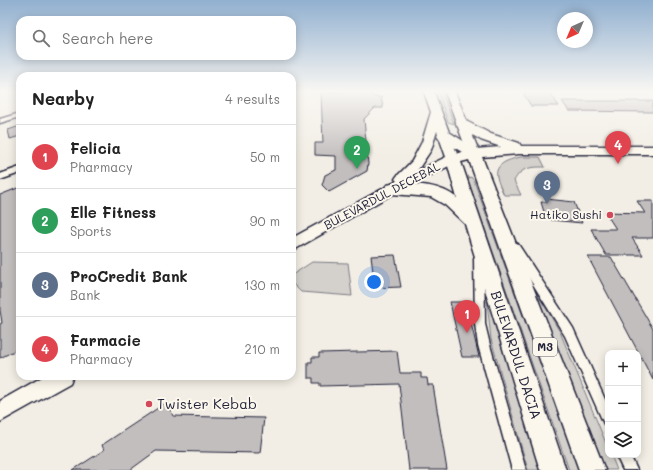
<!DOCTYPE html>
<html lang="en">
<head>
<meta charset="utf-8">
<style>
  :root { --surface:#fff; --page:#f2f2f2; --text:#222; --muted:#767676; --line:#e0e0e0; --accent:#d1495b }
  body { margin:0; font-family:Mali,sans-serif; background:var(--page); color:var(--text) }
  .controls { position:absolute; right:12px; bottom:12px; display:grid; overflow:hidden; border-radius:8px; box-shadow:0 2px 10px #0003 }
  .controls button { width:36px; height:36px; display:grid; place-items:center; padding:0; border:0; border-bottom:1px solid var(--line); background:var(--surface); color:var(--text); font:20px sans-serif }
  .compass { position:absolute; left:557px; top:12px; width:36px; height:36px; border-radius:50%; background:var(--surface); box-shadow:0 2px 10px #0003; rotate:224deg }
  .you { position:absolute; left:374px; top:282px; width:14px; height:14px; margin:-10px; border:3px solid #fff; border-radius:50%; background:#1a73e8; box-shadow:0 0 0 6px #1a73e833 }
  .badge { display:grid; place-items:center; width:26px; height:26px; border-radius:50%; background:var(--accent); color:#fff; font-size:13px; font-weight:700 }
  .pin { position:absolute; translate:-50% -33px; filter:drop-shadow(0 1px 2px #0008) }
  .pin::after { content:''; position:absolute; top:21px; width:14px; height:12px; background:inherit; clip-path:polygon(0 0,100% 0,50% 100%) }
  .list { margin:0; padding:0; list-style:none }
  h2 { display:flex; justify-content:space-between; align-items:center; height:52px; margin:0; padding:0 16px; font-size:17px }
  h2 small { font-size:13px; font-weight:400; color:var(--muted) }
  .list li { display:grid; grid-template-columns:26px 1fr auto; gap:12px; align-items:center; box-sizing:border-box; height:64px; padding:0 16px; border-top:1px solid var(--line) }
  .list b { display:block; font-size:15px; white-space:nowrap }
  .list p { margin:0; font-size:13px; white-space:nowrap; color:var(--muted) }
  .list em { font-size:13px; font-style:normal; color:var(--muted) }
  .icon { flex:none; width:22px; height:22px; fill:none; stroke:currentColor; stroke-width:2; stroke-linecap:round; stroke-linejoin:round }
  .map { position:relative; flex:none; width:653px; height:470px; overflow:hidden }
  .search { position:absolute; background:var(--surface); box-shadow:0 2px 10px #0003; left:16px; top:16px; width:280px; height:44px; display:flex; align-items:center; gap:10px; box-sizing:border-box; padding:0 14px; border-radius:12px; color:var(--muted); font-size:15px }
  .panel { position:absolute; background:var(--surface); box-shadow:0 2px 10px #0003; left:16px; top:72px; width:280px; height:308px; border-radius:12px }
  .map>svg:first-child { display:block }
  .green { fill:#d4d1cc; stroke:#7b7a84 }
  .building { fill:#c2bebe; stroke:#22223b }
  .lines { fill:none; stroke-linecap:round; stroke-linejoin:round }
  .street-casing { stroke:#22223b; stroke-width:3 }
  .primary-casing { stroke:#22223b; stroke-width:3 }
  .highway-casing { stroke:#22223b; stroke-width:3 }
  .street { fill:#fbf7ec; fill-rule:evenodd }
  .primary { fill:#fbf7ec; fill-rule:evenodd }
  .highway { fill:#fbf7ec; fill-rule:evenodd }
  .poi-dot { fill:#d1495b; stroke:#fbf7ec; stroke-width:1.5 }
  .labels { text-anchor:middle; stroke-width:4; stroke-linejoin:round; paint-order:stroke }
  .shield { fill:#fbf7ec; stroke:#636270; stroke-width:1 }
  .shield-label { font-size:11px; font-weight:bold; fill:#22223b }
  .street-label { font-size:12px; fill:#22223b; stroke:#fbf7ec }
  .poi-label { font-size:12px; fill:#22223b; stroke:#fbf7ec; text-anchor:end }
  .near-street-label { font-size:14px; fill:#22223b; stroke:#fbf7ec }
  .near-poi-label { font-size:14px; fill:#22223b; stroke:#fbf7ec; text-anchor:start }
</style>
</head>
<body>
<div class="map">
<svg width="653" height="470" viewBox="0 0 653 470">
  <rect width="100%" height="100%" fill="#f2eee5"/>
  <filter id="ink" filterUnits="userSpaceOnUse"><feTurbulence type="fractalNoise" baseFrequency=".025" numOctaves="2"/><feDisplacementMap in="SourceGraphic" scale="8" xChannelSelector="R" yChannelSelector="G"/><feConvolveMatrix kernelMatrix="1 2 1 2 8 2 1 2 1" color-interpolation-filters="sRGB"/></filter>
  <g filter="url(#ink)">
    <!-- green -->
    <g class="green">
      <polygon points="438,92 442,92 454,124 448,122"/>
      <path d="M 521,157 L 540,157 L 545,167 C 531,167 521,167 514,181 L 521,195 L 504,195 C 502,190 498,183 497,177 C 494,163 511,159 521,157 Z"/>
      <polygon points="471,177 474,181 579,470 569,470 468,180 468,178"/>
      <polygon points="312,262 348,263 352,296 301,292 292,283 292,275"/>
      <polygon points="537,297 541,300 560,332 608,448 608,455 611,455 617,470 605,470"/>
      <polygon points="488,300 490,302 542,470 528,470 491,339 487,301"/>
    </g>
    <!-- building -->
    <g class="building">
      <polygon points="321,92 367,92 375,97 381,97 383,108 375,108 364,119 368,164 367,171 329,192 322,185 325,175 336,170 336,156 315,155 315,143 323,143"/>
      <polygon points="523,93 550,93 559,106 531,106"/>
      <polygon points="562,101 653,101 653,112 569,111"/>
      <polygon points="20,126 20,136 10,139 8,130"/>
      <polygon points="20,187 20,348 0,358 0,324 2,323 0,310 0,195"/>
      <polygon points="546,199 574,202 582,223 551,220 549,212 544,212 541,202 547,202"/>
      <polygon points="637,201 653,201 653,238 632,238 643,255 606,255 591,229 616,229 605,212 645,213"/>
      <polygon points="395,255 401,287 375,288 371,256"/>
      <polygon points="588,257 611,257 653,329 653,380"/>
      <polygon points="450,302 466,302 479,357 462,357"/>
      <polygon points="397,351 400,373 421,373 421,378 427,378 428,385 433,385 447,470 409,470 399,384 320,386 320,383 313,383 313,378 308,378 308,362 312,362 312,357 319,357 319,353"/>
      <polygon points="167,402 173,416 264,418 260,453 156,451 130,470 73,470 104,450 102,445"/>
    </g>
    <g class="lines">
      <defs>
        <g id="street">
          <polygon points="20,113 20,117 0,123 0,119"/>
          <polygon points="20,167 20,173 0,180 0,174"/>
          <polygon points="515,243 518,244 573,328 608,406 608,426 604,424 565,336 510,247 512,244"/>
          <polygon points="479,254 482,255 484,258 485,324 490,345 526,470 512,470 478,345 475,324 474,258 476,255"/>
          <polygon points="616,455 630,455 637,470 623,470"/>
        </g>
        <g id="primary">
          <path d="M 424,92 L 434,92 L 459,159 L 457,162 L 389,196 L 292,251 L 292,238 L 397,181 L 395,179 L 397,176 L 412,161 L 422,142 L 431,112 ZM 437,131 L 446,157 L 417,171 L 431,150 Z"/>
          <polygon points="445,92 455,92 480,154 478,157 470,157 468,154"/>
          <polygon points="44,376 73,376 70,383 0,422 0,401"/>
        </g>
        <path id="highway" d="M 462,119 L 491,134 L 519,143 L 521,146 L 653,146 L 653,154 L 519,154 L 482,157 L 605,470 L 579,470 L 469,160 L 461,162 L 566,470 L 540,470 L 465,224 L 445,205 L 431,197 L 392,194 L 387,193 L 384,189 L 387,185 L 392,184 C 415,184 438,183 457,198 L 446,159 L 448,156 L 462,152 L 439,138 L 437,135 L 439,132 L 449,132 L 476,149 L 501,147 L 481,140 L 457,126 L 456,123 L 457,120 Z"/>
      </defs>
      <!-- street casing -->
      <use href="#street" class="street-casing"/>
      <!-- primary casing -->
      <use href="#primary" class="primary-casing"/>
      <!-- highway casing -->
      <use href="#highway" class="highway-casing"/>
      <!-- street -->
      <use href="#street" class="street"/>
      <!-- primary -->
      <use href="#primary" class="primary"/>
      <!-- highway -->
      <use href="#highway" class="highway"/>
    </g>
  </g>
  <!-- sky -->
  <linearGradient id="sky" x2="0" y2="1"><stop stop-color="#91b0d0"/><stop offset="0.58" stop-color="#f9f7f3"/><stop offset="1" stop-color="#f9f7f3" stop-opacity="0"/></linearGradient>
  <rect width="653" height="158" fill="url(#sky)"/>
  <!-- markers -->
  <g class="poi-dot">
    <circle cx="610" cy="215" r="4"/>
    <circle cx="149" cy="404" r="4"/>
  </g>
  <g class="labels">
    <!-- shield labels -->
    <rect class="shield" x="533" y="338" width="24" height="18" rx="3"/>
    <g class="shield-label">
      <text x="545" y="351">M3</text>
    </g>
    <!-- street labels -->
    <g class="street-label">
      <text transform="translate(382 196) rotate(-28)" y="4">BULEVARDUL DECEBAL</text>
    </g>
    <!-- poi labels -->
    <g class="poi-label">
      <text x="602" y="219">Hatiko Sushi</text>
    </g>
    <!-- near-street labels -->
    <g class="near-street-label">
      <text transform="translate(516 355) rotate(72)" y="5">BULEVARDUL DACIA</text>
    </g>
    <!-- near-poi labels -->
    <g class="near-poi-label">
      <text x="157" y="409">Twister Kebab</text>
    </g>
  </g>
</svg>
<div class="controls">
<button>+</button>
<button>−</button>
<button><svg class="icon" aria-label="layers" viewBox="0 0 24 24"><path d="M12 4l9 5-9 5-9-5zM3 14l9 5 9-5"/></svg></button>
</div>
<svg class="compass" viewBox="-18 -18 36 36"><path d="M0-13l5 13h-10z" fill="#e53935"/><path d="M0 13l5-13h-10z" fill="#767676"/></svg>
<div class="you"></div>
<div class="pin badge" style="left:467px;top:333px;background:#e0444e">1</div>
<div class="pin badge" style="left:357px;top:169px;background:#2e9e5b">2</div>
<div class="pin badge" style="left:547px;top:204px;background:#5c6f8a">3</div>
<div class="pin badge" style="left:618px;top:164px;background:#e0444e">4</div>
<div class="search"><svg class="icon" aria-label="search" viewBox="0 0 24 24"><circle cx="10" cy="10" r="6"/><path d="M15 15l6 6"/></svg>Search here</div>
<section class="panel">
<h2>Nearby<small>4 results</small></h2>
<ul class="list">
<li><span class="badge" style="background:#e0444e">1</span><div><b>Felicia</b><p>Pharmacy</p></div><em>50 m</em></li>
<li><span class="badge" style="background:#2e9e5b">2</span><div><b>Elle Fitness</b><p>Sports</p></div><em>90 m</em></li>
<li><span class="badge" style="background:#5c6f8a">3</span><div><b>ProCredit Bank</b><p>Bank</p></div><em>130 m</em></li>
<li><span class="badge" style="background:#e0444e">4</span><div><b>Farmacie</b><p>Pharmacy</p></div><em>210 m</em></li>
</ul>
</section>
</div>
</body>
</html>
